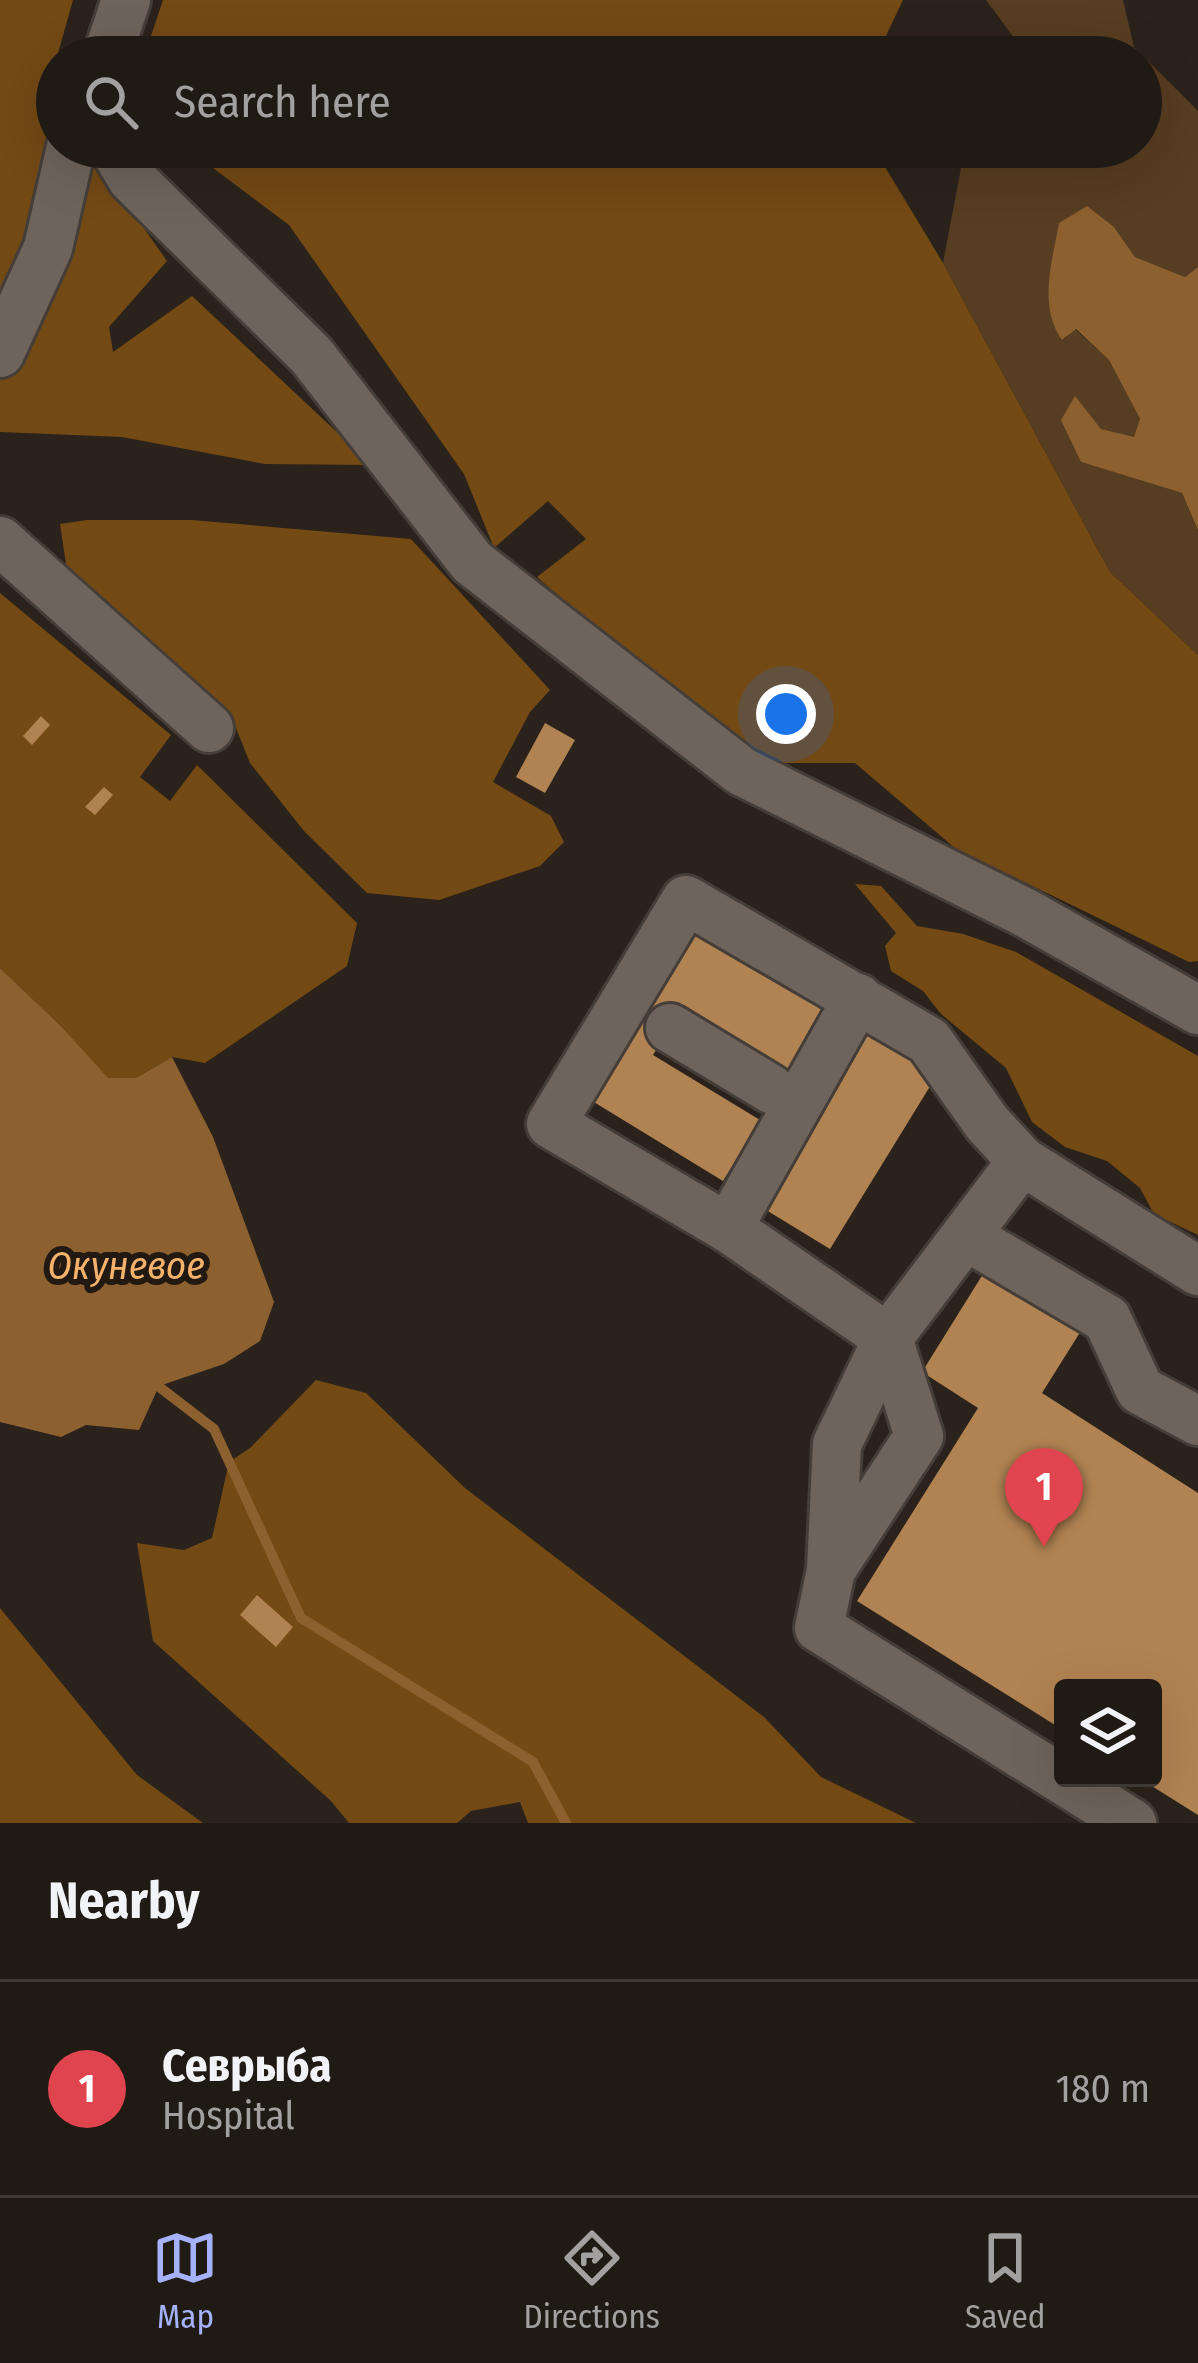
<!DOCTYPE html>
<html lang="en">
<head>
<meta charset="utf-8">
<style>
  :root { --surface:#201a14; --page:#2d2722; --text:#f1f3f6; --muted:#a2a1a0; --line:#3d3834; --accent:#a6b1fc }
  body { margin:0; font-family:"Fira Sans Condensed",sans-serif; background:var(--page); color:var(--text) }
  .controls { position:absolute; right:36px; bottom:36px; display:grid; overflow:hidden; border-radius:12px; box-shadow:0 12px 48px #0002 }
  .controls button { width:108px; height:108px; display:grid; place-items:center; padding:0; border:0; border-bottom:3px solid var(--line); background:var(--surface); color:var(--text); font:60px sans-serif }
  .you { position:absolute; left:786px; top:714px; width:42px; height:42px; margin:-30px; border:9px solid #fff; border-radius:50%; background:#1a73e8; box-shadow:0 0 0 18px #1a73e833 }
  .badge { display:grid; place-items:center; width:78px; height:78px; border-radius:50%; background:var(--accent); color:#fff; font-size:39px; font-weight:700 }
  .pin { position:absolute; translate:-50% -99px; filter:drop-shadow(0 3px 6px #0008) }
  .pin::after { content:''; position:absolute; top:63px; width:42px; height:36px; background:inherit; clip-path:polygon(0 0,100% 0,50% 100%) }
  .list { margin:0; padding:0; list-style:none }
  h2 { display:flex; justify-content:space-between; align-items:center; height:156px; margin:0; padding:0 48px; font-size:51px }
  h2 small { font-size:39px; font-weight:400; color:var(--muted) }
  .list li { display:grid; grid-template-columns:78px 1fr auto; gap:36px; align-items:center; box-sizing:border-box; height:216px; padding:0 48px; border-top:3px solid var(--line) }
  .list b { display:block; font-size:45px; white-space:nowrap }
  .list p { margin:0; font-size:39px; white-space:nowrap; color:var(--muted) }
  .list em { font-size:39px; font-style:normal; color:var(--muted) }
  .icon { flex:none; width:66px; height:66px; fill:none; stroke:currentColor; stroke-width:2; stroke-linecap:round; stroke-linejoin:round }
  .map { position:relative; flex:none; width:1198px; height:1823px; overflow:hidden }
  .search { position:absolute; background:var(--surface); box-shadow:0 12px 48px #0002; left:36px; right:36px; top:36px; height:132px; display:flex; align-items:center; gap:30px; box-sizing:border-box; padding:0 42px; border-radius:66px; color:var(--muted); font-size:45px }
  .sheet { height:372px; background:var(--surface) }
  nav { display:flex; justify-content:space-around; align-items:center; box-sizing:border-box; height:168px; border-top:3px solid var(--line); background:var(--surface); font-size:33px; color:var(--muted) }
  nav a { display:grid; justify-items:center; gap:6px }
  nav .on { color:var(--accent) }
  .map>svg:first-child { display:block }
  .green { fill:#573d21 }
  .forest { fill:#734914 }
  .water { fill:#8d612f }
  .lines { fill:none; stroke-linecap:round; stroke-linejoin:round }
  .stream { stroke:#8d612f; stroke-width:10 }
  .building { fill:#b18352 }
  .minor-casing { stroke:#453e38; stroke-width:54 }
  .minor { stroke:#6e645b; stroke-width:48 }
  .labels { text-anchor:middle; stroke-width:12; stroke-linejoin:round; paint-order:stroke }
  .water-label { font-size:39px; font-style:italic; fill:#f4b26b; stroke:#221a12 }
</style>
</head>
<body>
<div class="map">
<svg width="1198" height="1823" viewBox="0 0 1198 1823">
  <rect width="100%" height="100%" fill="#2b231b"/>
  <!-- green -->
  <polygon class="green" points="986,0 1123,0 1134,47 1198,111 1198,267 1185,277 1135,257 1114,227 1063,340 1075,329 1109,360 1140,419 1135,438 1101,429 1074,397 1081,462 1182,493 1198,530 1198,655 1110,572 943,263 965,147 1141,147 1141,57 1013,57 1020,46"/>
  <!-- forest -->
  <g class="forest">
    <polygon points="0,0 73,0 57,57 57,126 41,245 0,332"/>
    <polygon points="163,0 903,0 876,57 144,57"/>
    <polygon points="87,147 167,261 109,327 113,352 192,296 372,465 265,464 122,437 0,432 0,377"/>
    <polygon points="185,147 873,147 943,263 1110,572 1198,655 1198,961 1189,962 956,849 855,763 768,763 586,620 537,577 586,539 548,501 494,548 464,474 289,225"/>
    <polygon points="87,520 192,520 411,539 550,690 530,712 493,782 551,816 564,842 540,866 439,900 367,893 304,831 250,763 234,723 176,666 68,577 60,524"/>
    <polygon points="0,593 171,735 140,777 170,801 197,765 357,923 347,966 205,1063 172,1057 136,1078 108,1079 62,1027 0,968"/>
    <polygon points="855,884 881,886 917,926 963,934 1016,952 1198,1056 1198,1235 1154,1214 1140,1188 1107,1161 1065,1147 1032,1122 1006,1068 941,1014 923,991 891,971 885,946 896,933"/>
    <polygon points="316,1380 366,1393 465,1488 764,1717 821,1777 916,1823 528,1823 520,1802 471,1811 457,1823 349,1823 331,1801 153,1641 137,1543 184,1550 212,1538 229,1462 250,1448"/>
    <polygon points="0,1608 137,1775 203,1823 0,1823"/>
  </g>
  <!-- water -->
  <g class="water">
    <path d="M 1087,206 L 1114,227 L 1135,257 L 1185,277 L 1198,267 L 1198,530 L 1182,493 L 1081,462 L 1061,420 L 1075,396 L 1101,429 L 1134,437 L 1140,419 L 1109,360 L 1076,329 L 1062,340 C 1038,306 1052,262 1059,223 Z"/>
    <polygon points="0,968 62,1027 108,1078 136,1078 172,1057 213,1137 274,1302 260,1341 224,1364 159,1386 139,1430 86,1425 61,1437 0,1422"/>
  </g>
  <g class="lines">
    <!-- stream -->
    <polyline class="stream" points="158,1386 214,1429 301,1618 533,1762 566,1823"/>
  </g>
  <!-- building -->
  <g class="building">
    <polygon points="41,716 50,725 32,745 23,736"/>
    <polygon points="545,723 575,740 545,793 516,777"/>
    <polygon points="104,787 113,795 95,815 85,807"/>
    <polygon points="691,922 829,1007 790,1071 684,1005 653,1055 760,1120 723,1181 584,1096"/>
    <polygon points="868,1033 937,1075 830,1249 761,1207"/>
    <polygon points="988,1266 1084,1326 1042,1393 1198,1493 1198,1815 1139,1778 1153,1778 1153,1688 1063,1688 1063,1730 857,1601 978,1408 922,1372"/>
    <polygon points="257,1595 293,1627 276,1647 240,1615"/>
  </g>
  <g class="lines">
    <defs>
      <g id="minor">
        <polyline points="107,57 126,0"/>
        <polyline points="113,147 132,179 311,355 472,562 741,771 1024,912 1198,1010"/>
        <polyline points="0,353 48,248 71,147"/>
        <polyline points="0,541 209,728"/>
        <polyline points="670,1028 771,1089"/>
        <polyline points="728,1228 858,998"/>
        <polyline points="966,1236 1107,1319 1140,1390 1198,1421"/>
        <polyline points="831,1570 919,1436 888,1338 728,1228 551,1124 686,900 929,1041 987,1123 1022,1161"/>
        <polyline points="1132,1823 819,1628 831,1570 837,1444 888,1338 1022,1161 1198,1271"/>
      </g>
    </defs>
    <!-- minor casing -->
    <use href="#minor" class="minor-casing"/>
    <!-- minor -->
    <use href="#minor" class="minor"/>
  </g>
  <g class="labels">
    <!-- water labels -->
    <g class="water-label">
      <text x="126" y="1279">Окуневое</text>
    </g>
  </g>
</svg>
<div class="controls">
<button><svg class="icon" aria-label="layers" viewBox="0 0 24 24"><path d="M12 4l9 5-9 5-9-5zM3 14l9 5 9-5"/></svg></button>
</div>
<div class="you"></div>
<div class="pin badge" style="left:1044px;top:1547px;background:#e0444e">1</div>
<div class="search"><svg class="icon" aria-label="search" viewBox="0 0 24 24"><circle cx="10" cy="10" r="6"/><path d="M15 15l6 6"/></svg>Search here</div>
</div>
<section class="sheet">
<h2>Nearby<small></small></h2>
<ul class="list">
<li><span class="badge" style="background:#e0444e">1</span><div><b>Севрыба</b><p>Hospital</p></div><em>180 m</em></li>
</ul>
</section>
<nav>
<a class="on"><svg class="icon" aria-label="map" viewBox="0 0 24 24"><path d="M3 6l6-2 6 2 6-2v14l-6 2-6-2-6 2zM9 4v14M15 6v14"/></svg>Map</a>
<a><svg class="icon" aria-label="directions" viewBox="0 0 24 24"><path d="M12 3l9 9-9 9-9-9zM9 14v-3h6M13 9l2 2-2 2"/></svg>Directions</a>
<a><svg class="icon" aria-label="saved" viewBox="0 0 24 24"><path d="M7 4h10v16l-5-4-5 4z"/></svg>Saved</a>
</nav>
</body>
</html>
